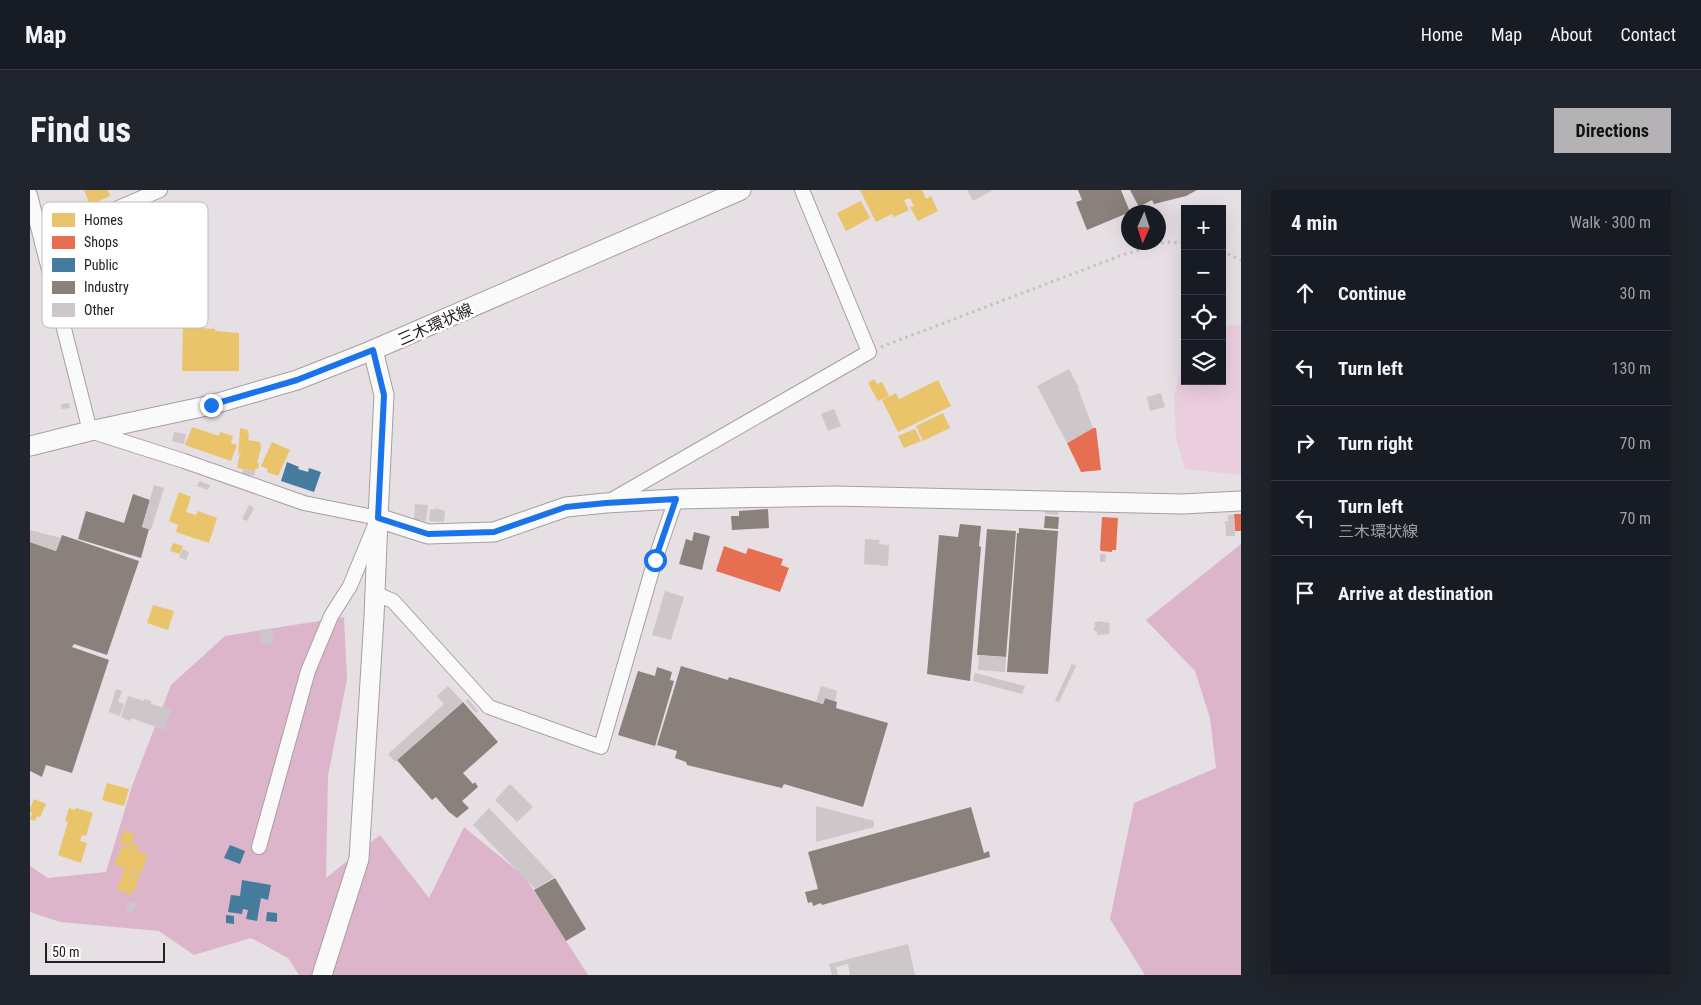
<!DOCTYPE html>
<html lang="en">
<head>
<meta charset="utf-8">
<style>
  :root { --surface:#171b24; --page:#20242c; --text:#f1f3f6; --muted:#9ea1a6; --line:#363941; --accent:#b4b2b5 }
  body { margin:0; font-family:"Roboto Condensed","Noto Sans JP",sans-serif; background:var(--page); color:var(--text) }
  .controls { position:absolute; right:15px; top:15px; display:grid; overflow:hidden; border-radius:0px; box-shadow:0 5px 20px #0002 }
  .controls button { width:45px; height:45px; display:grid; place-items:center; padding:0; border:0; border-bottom:1px solid var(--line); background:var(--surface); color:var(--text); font:25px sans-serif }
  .compass { position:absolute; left:1091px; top:15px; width:45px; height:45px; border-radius:50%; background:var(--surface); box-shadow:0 5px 20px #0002; rotate:183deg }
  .scale { position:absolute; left:15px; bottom:12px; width:120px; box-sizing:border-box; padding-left:5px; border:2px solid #252022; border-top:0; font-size:14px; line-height:18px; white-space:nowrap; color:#252022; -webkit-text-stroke:4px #fff; paint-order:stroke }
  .stop { position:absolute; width:15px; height:15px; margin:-11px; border:4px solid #1a73e8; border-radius:50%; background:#fff }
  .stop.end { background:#1a73e8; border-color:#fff; box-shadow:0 1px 5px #0008 }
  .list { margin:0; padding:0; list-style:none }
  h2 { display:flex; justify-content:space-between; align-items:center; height:65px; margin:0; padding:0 20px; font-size:21px }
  h2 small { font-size:16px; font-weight:400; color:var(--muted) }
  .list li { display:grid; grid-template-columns:32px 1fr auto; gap:15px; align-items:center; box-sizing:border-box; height:75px; padding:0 20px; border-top:1px solid var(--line) }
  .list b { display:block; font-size:19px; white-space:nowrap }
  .list p { margin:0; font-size:16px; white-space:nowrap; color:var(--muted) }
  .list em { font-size:16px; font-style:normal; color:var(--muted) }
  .icon { flex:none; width:28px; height:28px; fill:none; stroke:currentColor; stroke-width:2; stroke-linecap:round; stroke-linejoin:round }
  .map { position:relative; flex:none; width:1211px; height:785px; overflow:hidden; border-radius:0px }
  header { display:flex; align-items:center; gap:30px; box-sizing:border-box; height:70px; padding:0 25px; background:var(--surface); border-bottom:1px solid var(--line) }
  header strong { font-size:24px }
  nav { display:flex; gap:28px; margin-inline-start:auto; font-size:18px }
  .intro { display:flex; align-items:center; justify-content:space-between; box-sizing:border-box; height:120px; padding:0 30px }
  h1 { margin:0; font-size:35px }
  .button { padding:12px 22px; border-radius:0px; background:var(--accent); color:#111; font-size:18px; font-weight:700 }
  main { display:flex; gap:30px; padding:0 30px }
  aside { flex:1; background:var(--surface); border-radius:0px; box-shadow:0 5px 20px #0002 }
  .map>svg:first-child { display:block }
  .green { fill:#ebcede }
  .forest { fill:#dcb5cb }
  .homes { fill:#e9c46a }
  .shops { fill:#e76f51 }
  .public { fill:#457b9d }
  .industry { fill:#8a817c }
  .building { fill:#cdc7ca }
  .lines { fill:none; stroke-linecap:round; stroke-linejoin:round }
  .street-casing { stroke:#a59fa2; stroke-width:16 }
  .secondary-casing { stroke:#a59fa2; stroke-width:21 }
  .path { stroke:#c4c1c3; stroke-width:3; stroke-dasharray:2.5 4; stroke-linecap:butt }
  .street { stroke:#fbfafb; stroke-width:14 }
  .secondary { stroke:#fbfafb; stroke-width:19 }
  .route { stroke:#1a73e8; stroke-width:6 }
  .labels { text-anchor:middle; stroke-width:5; stroke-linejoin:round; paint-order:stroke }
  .street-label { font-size:16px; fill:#252022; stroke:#fff }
  .key { fill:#fff; stroke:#bebcbd; stroke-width:1 }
  .key-label { font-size:14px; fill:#252022 }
</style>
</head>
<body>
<header>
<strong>Map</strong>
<nav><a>Home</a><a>Map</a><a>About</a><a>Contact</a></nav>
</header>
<div class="intro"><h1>Find us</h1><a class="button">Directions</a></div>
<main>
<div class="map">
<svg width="1211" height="785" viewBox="0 0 1211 785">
  <rect width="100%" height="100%" fill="#e6dfe3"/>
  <!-- green -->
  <polygon class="green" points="1211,135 1211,285 1155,279 1146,249 1144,207 1155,159 1155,191 1192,191 1192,136"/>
  <!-- forest -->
  <g class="forest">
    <polygon points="1211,354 1211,785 1115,785 1080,729 1104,613 1186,578 1180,528 1165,481 1116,430"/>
    <polygon points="314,427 317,489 298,586 296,688 350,645 399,708 434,637 495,687 558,785 269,785 258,768 221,748 164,765 129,741 30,732 0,722 0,676 18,688 76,682 102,596 141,495 195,446"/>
  </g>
  <!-- homes -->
  <g class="homes">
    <polygon points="54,0 78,0 80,6 60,15"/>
    <polygon points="830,0 892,0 896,9 901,6 908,21 888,31 880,17 884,16 880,8 874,10 879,20 864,27 862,24 846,32"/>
    <polygon points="831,11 840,28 816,41 807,23"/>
    <polygon points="153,132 171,132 171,138 185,139 185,141 209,143 209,181 152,181"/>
    <polygon points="844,189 847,194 852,192 859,206 848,211 838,193"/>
    <polygon points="908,190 921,216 868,242 852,210 866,203 869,209"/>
    <polygon points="913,223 920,238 893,251 886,236"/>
    <polygon points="162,237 189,246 190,242 203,246 201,253 207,255 201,271 155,255"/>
    <polygon points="210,238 218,240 217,243 219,243 218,250 230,252 231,258 227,273 229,273 228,279 226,278 225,281 207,278 211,259 208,266"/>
    <polygon points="885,239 891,251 874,258 868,246"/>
    <polygon points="242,252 260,260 248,286 237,282 238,279 231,276"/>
    <polygon points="149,302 161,307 156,322 166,325 168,321 187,328 179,353 146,342 148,335 139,331"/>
    <polygon points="143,353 153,356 150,364 140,361"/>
    <polygon points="123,415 144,421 138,440 117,433"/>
    <polygon points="77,593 99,599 94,616 72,610"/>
    <polygon points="4,609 16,614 10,627 7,626 5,631 0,629 2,623 0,622 0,619"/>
    <polygon points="39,618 45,620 46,618 63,623 56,646 52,645 50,651 57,653 51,673 28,665 38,632 35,631"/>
    <polygon points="95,640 105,645 101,653 109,656 107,661 118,666 110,685 84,674 93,655 99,658 100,657 89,652"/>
    <polygon points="94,679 109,686 104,702 102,701 100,705 87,699"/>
  </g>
  <!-- shops -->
  <g class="shops">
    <polygon points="1063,238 1066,238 1071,280 1051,282 1037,253"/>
    <polygon points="1204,324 1211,324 1211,341 1205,341"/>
    <polygon points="1072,327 1088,328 1086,360 1082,360 1082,362 1071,361 1070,359"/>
    <polygon points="694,356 716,364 718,358 753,369 751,375 759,378 750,402 686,381"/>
  </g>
  <!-- public -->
  <g class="public">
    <polygon points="257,272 269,277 268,279 278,282 279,278 291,282 284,302 251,291"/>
    <polygon points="200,655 215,661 210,674 194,668"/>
    <polygon points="212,690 241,695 238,710 231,708 227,731 216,729 218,720 213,719 212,724 198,722 201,705 210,706"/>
    <polygon points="237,722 247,723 247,732 236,731"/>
    <polygon points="196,725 204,726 204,734 196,733"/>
  </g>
  <!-- industry -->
  <g class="industry">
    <polygon points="1048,0 1091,0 1100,22 1057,40 1046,12 1052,10"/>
    <polygon points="1100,0 1167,0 1156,6 1124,14 1122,10 1109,17"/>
    <polygon points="103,304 120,310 112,337 119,339 111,368 48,349 56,321 94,333"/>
    <polygon points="738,319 739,338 702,340 701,326 709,326 709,321"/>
    <polygon points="1015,326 1029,327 1028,339 1014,338"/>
    <polygon points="930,334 951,336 949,356 951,357 940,491 897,484 909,345 928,347"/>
    <polygon points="989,338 1028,341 1018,484 977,482 987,343 989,343"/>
    <polygon points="957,339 986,341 976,467 947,465"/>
    <polygon points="664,342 680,346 672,380 649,374 656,349 662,351"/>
    <polygon points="32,345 109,371 77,465 44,454 42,457 79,470 42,583 16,575 12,587 0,581 0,352 26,361"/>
    <polygon points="651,476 698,490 699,487 793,514 795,508 807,512 806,518 858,533 833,617 754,594 752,598 657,575 656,572 645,568 647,561 627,555"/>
    <polygon points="627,477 642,482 640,490 644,491 625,556 588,545 608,481 625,486"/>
    <polygon points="433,512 468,552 433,583 443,594 445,592 448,597 432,611 439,618 427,628 419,622 406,607 402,610 367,570"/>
    <polygon points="941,617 954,663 959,661 960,667 792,715 791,713 783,716 782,712 778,713 775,702 788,699 778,662"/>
    <polygon points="525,688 556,739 536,751 504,700"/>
  </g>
  <!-- building -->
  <g class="building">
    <polygon points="937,0 963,0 943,11"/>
    <polygon points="1039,179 1049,198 1048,198 1063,238 1037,253 1007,196"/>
    <polygon points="1131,203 1135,217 1120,221 1117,207"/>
    <polygon points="39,213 40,218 32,219 31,214"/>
    <polygon points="804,219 811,236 798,241 791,224"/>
    <polygon points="144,242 156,244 154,254 142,251"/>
    <polygon points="213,279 225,281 224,286 212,284"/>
    <polygon points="169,291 180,295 178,300 167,296"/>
    <polygon points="124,295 134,298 121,340 112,337"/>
    <polygon points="385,314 398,315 396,331 384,330"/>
    <polygon points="219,315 224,318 217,331 212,329"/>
    <polygon points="405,318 415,321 414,332 399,331 400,319 405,320"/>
    <polygon points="1015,319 1029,320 1028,325 1015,324"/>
    <polygon points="1198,325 1204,325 1205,346 1196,346 1195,331 1198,331"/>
    <polygon points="0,340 31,348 26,361 0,352"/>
    <polygon points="835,349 850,350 849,354 859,355 858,376 834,374"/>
    <polygon points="153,359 159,362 156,370 149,367"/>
    <polygon points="1070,364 1076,364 1075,372 1070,372"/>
    <polygon points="635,401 654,407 641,450 622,445"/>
    <polygon points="1068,431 1080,433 1079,444 1067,445 1067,441 1064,441 1065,432 1068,432"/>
    <polygon points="232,439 245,441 241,455 229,452"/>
    <polygon points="949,465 976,467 975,482 948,480"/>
    <polygon points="1042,474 1046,476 1029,512 1025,510"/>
    <polygon points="945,483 995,496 992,504 943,491"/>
    <polygon points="418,496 433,512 365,572 358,564 414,514 407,506"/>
    <polygon points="791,496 807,501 805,511 795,508 793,514 786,512"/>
    <polygon points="86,499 92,501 88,512 94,514 90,526 79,522"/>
    <polygon points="98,506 114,511 114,509 121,511 121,514 141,520 134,540 101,528 100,531 91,527"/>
    <polygon points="438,509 448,521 446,523 435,511"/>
    <polygon points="480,594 503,617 487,632 465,610"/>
    <polygon points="786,616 844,631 844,637 786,652"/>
    <polygon points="459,618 524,687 505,699 443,635"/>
    <polygon points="99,712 106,714 102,723 95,721"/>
    <polygon points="878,754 885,785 820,785 818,774 806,777 808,785 802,785 799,774"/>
  </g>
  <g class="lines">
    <defs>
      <g id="street">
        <polyline points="0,5 60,241 154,271 274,313 348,328 320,396 301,426 278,481 229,657"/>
        <polyline points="12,53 28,44 130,0"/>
        <polyline points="578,312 839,162 772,0"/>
        <polyline points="344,403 363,411 459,517 571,557 625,370 646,309"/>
      </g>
      <g id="secondary">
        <polyline points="0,256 60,241 181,215 267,190 343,160 711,0"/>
        <polyline points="348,328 398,344 464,342 536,317 576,313 646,309 805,306 1152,314 1211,311"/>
        <polyline points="292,785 329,669 344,427 348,328 354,205 343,160"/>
      </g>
    </defs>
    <!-- street casing -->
    <use href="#street" class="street-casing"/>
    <!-- secondary casing -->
    <use href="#secondary" class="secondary-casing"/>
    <!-- path -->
    <g class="path">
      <polyline points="1192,61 1211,70"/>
      <polyline points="851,157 1092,65 1136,52 1155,53"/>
    </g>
    <!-- street -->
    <use href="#street" class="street"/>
    <!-- secondary -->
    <use href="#secondary" class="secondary"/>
  </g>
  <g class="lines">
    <!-- route -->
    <polyline class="route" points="181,215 267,190 343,160 354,205 348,328 398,344 464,342 536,317 576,313 646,309 625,370"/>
  </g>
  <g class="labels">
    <!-- street labels -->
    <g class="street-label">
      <text transform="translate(405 134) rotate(-24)" y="6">三木環状線</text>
    </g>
  </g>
  <!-- legend -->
  <rect x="12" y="12" width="166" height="126" rx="8" class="key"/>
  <rect x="22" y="23" width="23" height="14" fill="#e9c46a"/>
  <rect x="22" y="46" width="23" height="13" fill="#e76f51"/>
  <rect x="22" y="68" width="23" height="14" fill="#457b9d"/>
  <rect x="22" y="91" width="23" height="13" fill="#8a817c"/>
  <rect x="22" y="113" width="23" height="14" fill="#cdc7ca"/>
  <g class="key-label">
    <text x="54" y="35">Homes</text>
    <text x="54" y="57">Shops</text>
    <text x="54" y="80">Public</text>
    <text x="54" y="102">Industry</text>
    <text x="54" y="125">Other</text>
  </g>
</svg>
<div class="controls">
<button>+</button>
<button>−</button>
<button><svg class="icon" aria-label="locate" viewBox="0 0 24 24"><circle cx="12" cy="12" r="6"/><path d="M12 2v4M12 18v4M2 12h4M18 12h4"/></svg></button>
<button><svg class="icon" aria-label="layers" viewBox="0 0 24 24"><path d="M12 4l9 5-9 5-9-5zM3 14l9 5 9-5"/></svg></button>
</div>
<svg class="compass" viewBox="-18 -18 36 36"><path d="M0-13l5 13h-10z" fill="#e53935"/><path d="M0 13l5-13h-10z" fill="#9ea1a6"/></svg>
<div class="scale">50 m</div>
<div class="stop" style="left:625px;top:370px"></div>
<div class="stop end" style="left:181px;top:215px"></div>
</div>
<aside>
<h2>4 min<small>Walk · 300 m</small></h2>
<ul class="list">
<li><svg class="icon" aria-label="ahead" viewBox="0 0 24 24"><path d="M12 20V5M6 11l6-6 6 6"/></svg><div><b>Continue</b></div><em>30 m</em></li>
<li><svg class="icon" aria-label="left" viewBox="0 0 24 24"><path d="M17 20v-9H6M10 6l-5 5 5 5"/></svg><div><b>Turn left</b></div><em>130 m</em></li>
<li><svg class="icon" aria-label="right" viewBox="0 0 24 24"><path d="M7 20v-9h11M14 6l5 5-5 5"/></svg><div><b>Turn right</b></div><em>70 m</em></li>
<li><svg class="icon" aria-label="left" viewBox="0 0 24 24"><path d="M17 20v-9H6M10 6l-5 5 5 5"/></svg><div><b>Turn left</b><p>三木環状線</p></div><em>70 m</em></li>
<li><svg class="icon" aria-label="arrive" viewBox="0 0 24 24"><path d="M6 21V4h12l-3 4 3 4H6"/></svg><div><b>Arrive at destination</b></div></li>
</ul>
</aside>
</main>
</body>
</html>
